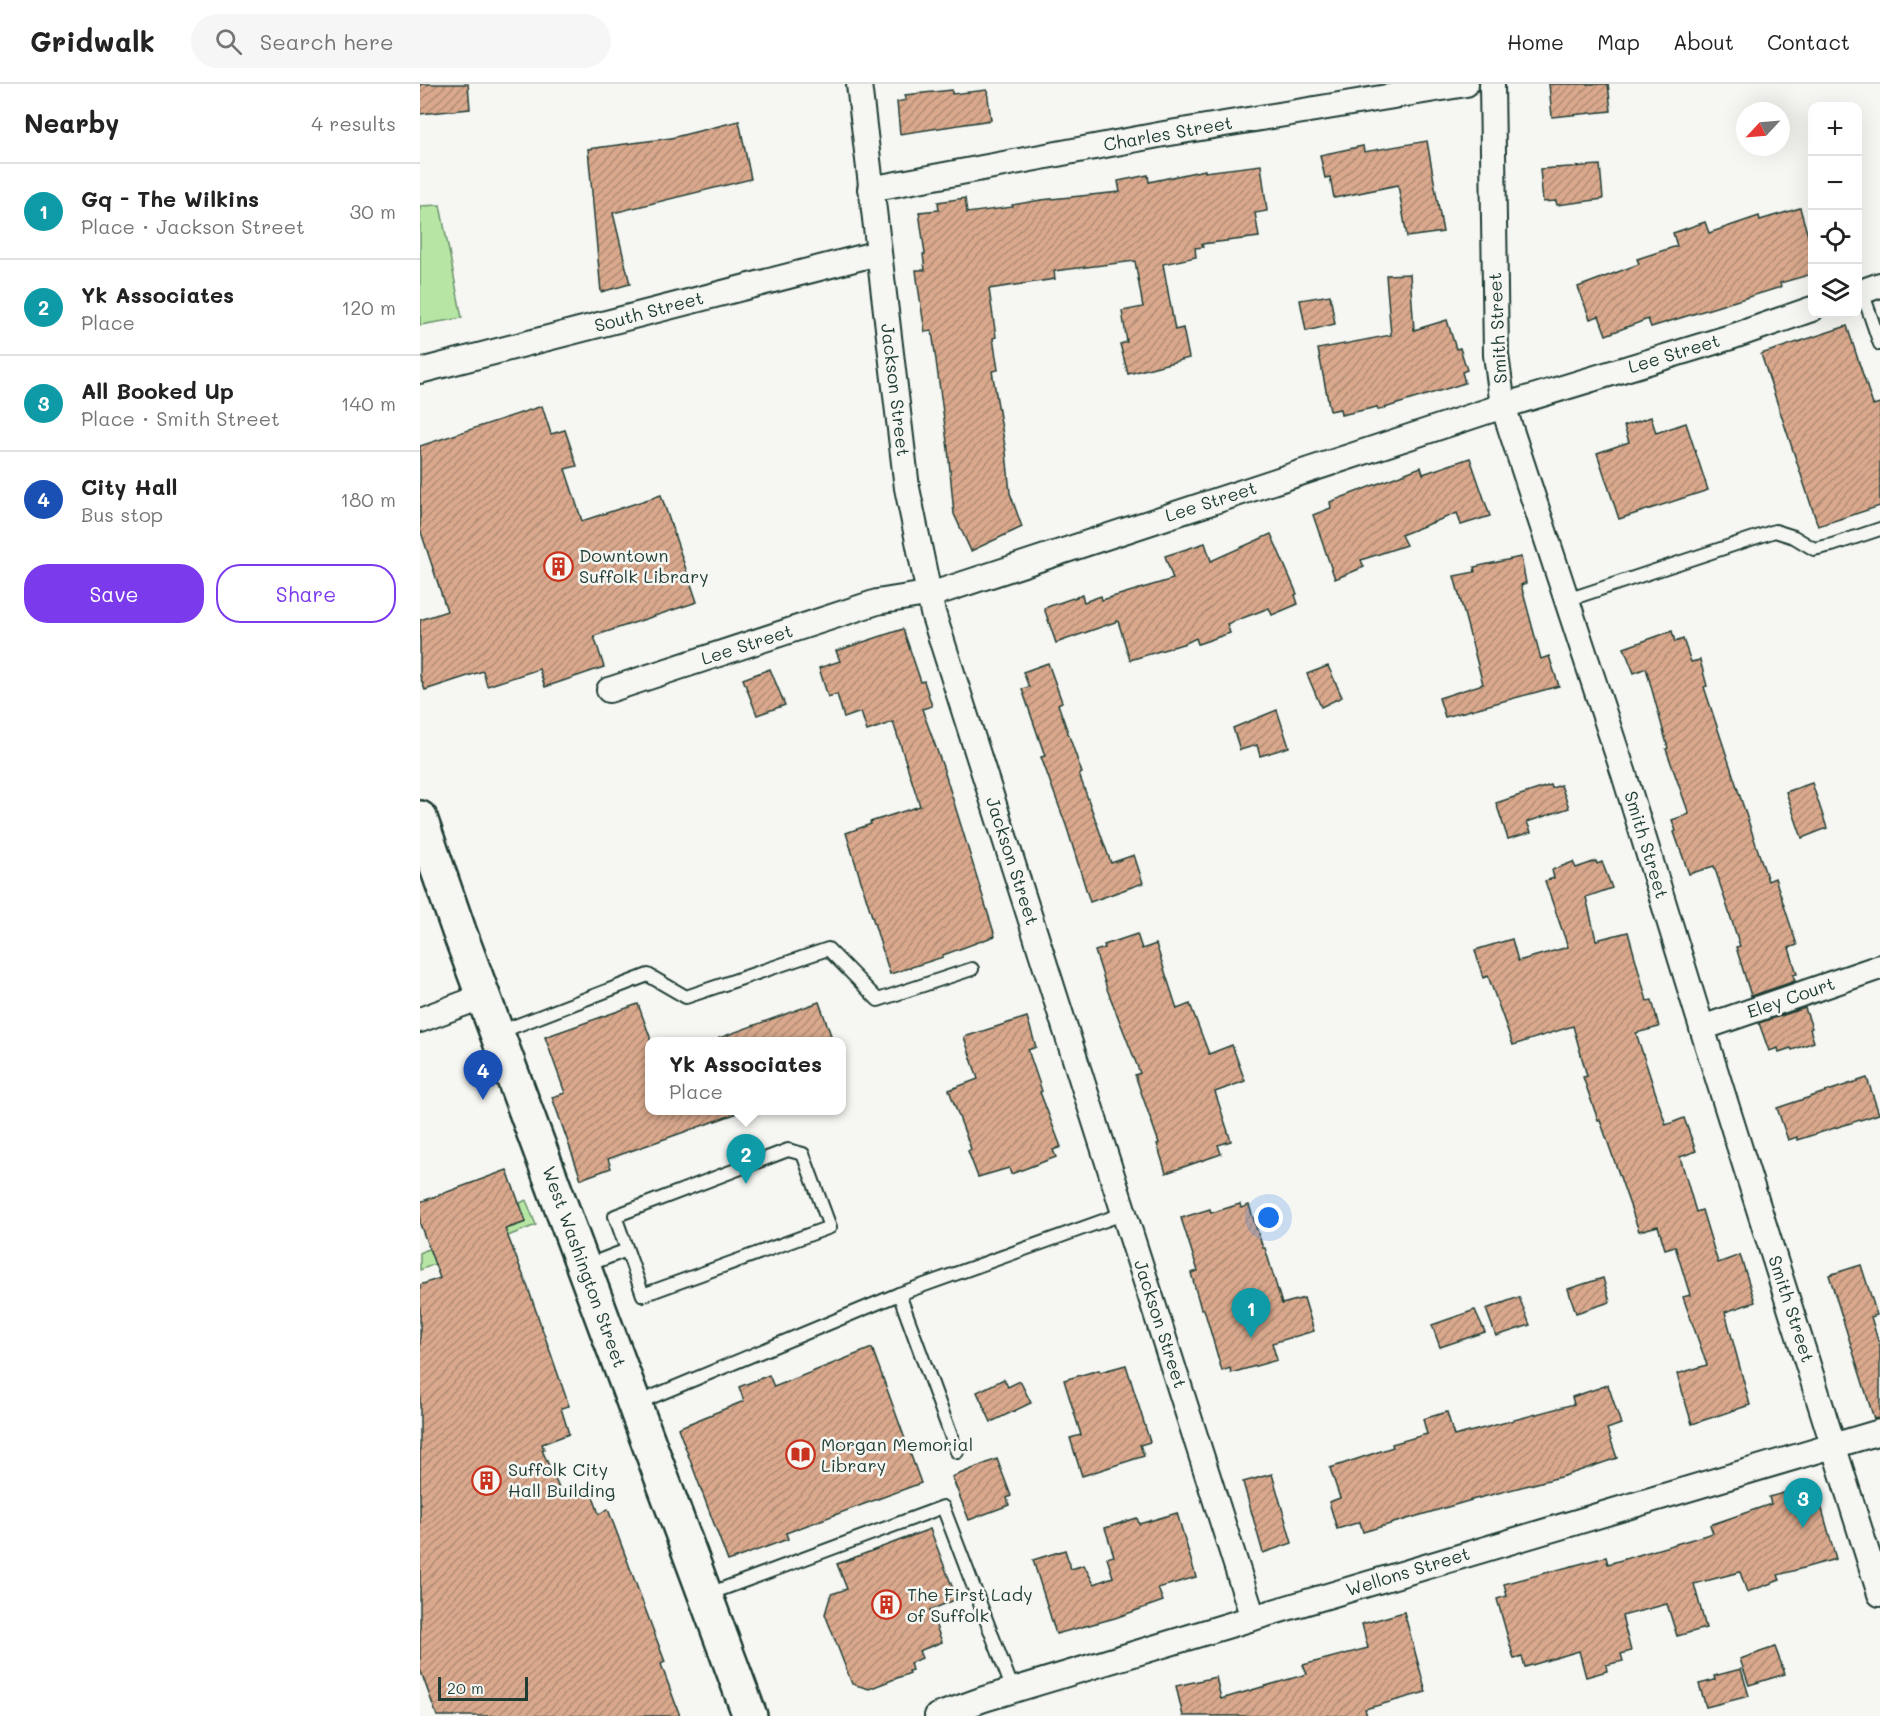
<!DOCTYPE html>
<html lang="en">
<head>
<meta charset="utf-8">
<style>
  :root { --surface:#fff; --page:#f6f6f6; --text:#222; --muted:#767676; --line:#e0e0e0; --accent:#7c3aed }
  body { margin:0; font-family:Mali,sans-serif; background:var(--page); color:var(--text) }
  .controls { position:absolute; right:18px; top:18px; display:grid; overflow:hidden; border-radius:12px; box-shadow:0 6px 24px #0002 }
  .controls button { width:54px; height:54px; display:grid; place-items:center; padding:0; border:0; border-bottom:2px solid var(--line); background:var(--surface); color:var(--text); font:30px sans-serif }
  .compass { position:absolute; left:1316px; top:18px; width:54px; height:54px; border-radius:50%; background:var(--surface); box-shadow:0 6px 24px #0002; rotate:244deg }
  .scale { position:absolute; left:18px; bottom:15px; width:90px; box-sizing:border-box; padding-left:6px; border:3px solid #1f3d34; border-top:0; font-size:16px; line-height:21px; white-space:nowrap; color:#1f3d34; -webkit-text-stroke:4px #f6f6f2; paint-order:stroke }
  .you { position:absolute; left:849px; top:1134px; width:21px; height:21px; margin:-15px; border:4px solid #fff; border-radius:50%; background:#1a73e8; box-shadow:0 0 0 9px #1a73e833 }
  .badge { display:grid; place-items:center; width:39px; height:39px; border-radius:50%; background:var(--accent); color:#fff; font-size:20px; font-weight:700 }
  .pin { position:absolute; translate:-50% -50px; filter:drop-shadow(0 2px 3px #0008) }
  .pin::after { content:''; position:absolute; top:32px; width:21px; height:18px; background:inherit; clip-path:polygon(0 0,100% 0,50% 100%) }
  .popup { position:absolute; left:225px; top:953px; width:201px; height:78px; box-sizing:border-box; display:grid; place-content:center; border-radius:12px; background:var(--surface); filter:drop-shadow(0 2px 4px #0005); font-size:20px; white-space:nowrap; color:var(--muted) }
  .popup b { font-size:22px; color:var(--text) }
  .popup::after { content:''; position:absolute; left:50%; top:100%; margin-left:-12px; border:12px solid transparent; border-top-color:var(--surface) }
  .list { margin:0; padding:0; list-style:none }
  h2 { display:flex; justify-content:space-between; align-items:center; height:78px; margin:0; padding:0 24px; font-size:26px }
  h2 small { font-size:20px; font-weight:400; color:var(--muted) }
  .list li { display:grid; grid-template-columns:39px 1fr auto; gap:18px; align-items:center; box-sizing:border-box; height:96px; padding:0 24px; border-top:2px solid var(--line) }
  .list b { display:block; font-size:22px; white-space:nowrap }
  .list p { margin:0; font-size:20px; white-space:nowrap; color:var(--muted) }
  .list em { font-size:20px; font-style:normal; color:var(--muted) }
  .actions { display:flex; gap:12px; padding:18px 24px }
  .actions a { flex:1; padding:14px 0; border:2px solid var(--accent); border-radius:24px; text-align:center; font-size:21px; color:var(--accent) }
  .actions .main { background:var(--accent); color:#fff }
  .icon { flex:none; width:33px; height:33px; fill:none; stroke:currentColor; stroke-width:2; stroke-linecap:round; stroke-linejoin:round }
  .map { position:relative; flex:none; width:1460px; height:1632px; overflow:hidden }
  header { display:flex; align-items:center; gap:36px; box-sizing:border-box; height:84px; padding:0 30px; background:var(--surface); border-bottom:2px solid var(--line) }
  header strong { font-size:28px }
  nav { display:flex; gap:33px; margin-inline-start:auto; font-size:21px }
  .search { width:420px; height:54px; background:var(--page); display:flex; align-items:center; gap:15px; box-sizing:border-box; padding:0 21px; border-radius:33px; color:var(--muted); font-size:22px }
  main { display:flex }
  aside { flex:1; background:var(--surface) }
  .map>svg:first-child { display:block }
  .green { fill:#b7e6a4; stroke:#6b926c; stroke-width:1.5 }
  .building { fill:url(#building-hatch); stroke:#1f3d34; stroke-width:1.5 }
  .lines { fill:none; stroke-linecap:round; stroke-linejoin:round }
  .service-casing { stroke:#1f3d34; stroke-width:16 }
  .minor-casing { stroke:#1f3d34; stroke-width:28 }
  .secondary-casing { stroke:#1f3d34; stroke-width:38 }
  .service { stroke:#f6f6f2; stroke-width:12 }
  .minor { stroke:#f6f6f2; stroke-width:24 }
  .secondary { stroke:#f6f6f2; stroke-width:33 }
  .labels { text-anchor:middle; stroke-width:5; stroke-linejoin:round; paint-order:stroke }
  .street-label { font-size:18px; fill:#1f3d34; stroke:#f6f6f2 }
  .poi-label { font-size:18px; fill:#1f3d34; stroke:#f6f6f2; text-anchor:start }
</style>
</head>
<body>
<header>
<strong>Gridwalk</strong>
<div class="search"><svg class="icon" aria-label="search" viewBox="0 0 24 24"><circle cx="10" cy="10" r="6"/><path d="M15 15l6 6"/></svg>Search here</div>
<nav><a>Home</a><a>Map</a><a>About</a><a>Contact</a></nav>
</header>
<main>
<aside>
<h2>Nearby<small>4 results</small></h2>
<ul class="list">
<li><span class="badge" style="background:#0f9aa8">1</span><div><b>Gq - The Wilkins</b><p>Place · Jackson Street</p></div><em>30 m</em></li>
<li><span class="badge" style="background:#0f9aa8">2</span><div><b>Yk Associates</b><p>Place</p></div><em>120 m</em></li>
<li><span class="badge" style="background:#0f9aa8">3</span><div><b>All Booked Up</b><p>Place · Smith Street</p></div><em>140 m</em></li>
<li><span class="badge" style="background:#1a4fb4">4</span><div><b>City Hall</b><p>Bus stop</p></div><em>180 m</em></li>
</ul>
<div class="actions"><a class="main">Save</a><a>Share</a></div>
</aside>
<div class="map">
<svg width="1460" height="1632" viewBox="0 0 1460 1632">
  <defs>
    <pattern id="building-hatch" width="6" height="6" patternUnits="userSpaceOnUse" patternTransform="scale(1.5)"><rect width="6" height="6" fill="#daa98d"/><path d="M-1 1l2-2M0 6l6-6M5 7l2-2" fill="none" stroke="#b08b74"/></pattern>
  </defs>
  <rect width="100%" height="100%" fill="#f6f6f2"/>
  <filter id="ink" filterUnits="userSpaceOnUse"><feTurbulence type="fractalNoise" baseFrequency=".0167" numOctaves="2"/><feDisplacementMap in="SourceGraphic" scale="12" xChannelSelector="R" yChannelSelector="G"/><feConvolveMatrix kernelMatrix="1 2 1 2 8 2 1 2 1" color-interpolation-filters="sRGB"/></filter>
  <g filter="url(#ink)">
    <!-- green -->
    <g class="green">
      <polygon points="20,121 42,234 0,241 0,122"/>
      <polygon points="106,1116 116,1141 0,1186 0,1169 10,1164 13,1172 106,1138 100,1119"/>
    </g>
    <!-- building -->
    <g class="building">
      <polygon points="0,0 48,0 50,25 0,30"/>
      <polygon points="1129,0 1188,0 1191,27 1132,33"/>
      <polygon points="532,6 532,10 567,6 571,36 480,50 477,18 486,16 485,11"/>
      <polygon points="319,37 331,95 193,129 210,200 181,208 168,65 251,54"/>
      <polygon points="1007,57 1023,148 987,153 978,101 914,114 910,93 905,94 900,71 943,62 944,68"/>
      <polygon points="841,81 847,127 835,129 839,153 782,160 783,163 775,164 776,173 743,180 755,246 763,244 769,274 708,290 700,260 707,258 702,227 723,223 715,177 634,187 635,195 569,205 576,253 573,254 578,286 572,287 586,368 590,409 602,443 551,467 534,430 528,365 512,247 505,248 498,202 496,186 505,186 503,170 505,170 499,128 519,126 518,118 545,114 547,129 593,123 592,121 621,116 700,108 698,97 728,91 729,98 785,86 785,88"/>
      <polygon points="1180,81 1183,115 1137,121 1136,117 1123,118 1120,85"/>
      <polygon points="1380,124 1392,166 1392,190 1360,199 1361,203 1231,243 1228,235 1186,251 1179,232 1170,235 1158,203 1219,180 1217,175 1257,162 1253,149 1285,138 1289,149 1339,132 1340,136"/>
      <polygon points="990,190 994,246 1027,236 1036,265 1040,264 1047,286 1042,288 1045,299 958,326 957,323 921,331 920,325 910,327 898,265 971,251 966,191"/>
      <polygon points="910,211 915,240 886,247 880,216"/>
      <polygon points="1427,242 1453,321 1460,319 1460,422 1398,442 1341,270"/>
      <polygon points="122,322 131,350 145,346 157,382 145,385 162,437 241,411 277,518 174,552 184,583 125,603 119,585 67,602 63,587 5,606 0,592 0,536 27,527 0,445 0,362"/>
      <polygon points="1231,333 1236,349 1266,339 1288,406 1199,435 1177,369 1209,358 1204,342"/>
      <polygon points="1050,374 1070,432 1041,441 1037,429 981,451 986,461 941,476 944,483 915,495 893,431 911,424 910,418 1001,383 1003,390"/>
      <polygon points="851,450 877,510 875,511 878,520 852,531 849,524 807,540 810,549 778,560 776,554 766,559 710,576 698,537 636,559 624,524 662,511 664,518 681,512 682,516 753,495 745,472 785,459 791,477"/>
      <polygon points="1101,473 1106,499 1101,501 1121,575 1129,572 1139,602 1025,633 1019,614 1063,600 1034,492 1055,488 1054,483"/>
      <polygon points="483,545 501,598 504,597 512,622 502,625 523,683 575,852 523,871 523,873 470,890 426,749 451,740 450,738 500,722 473,638 447,647 441,628 424,634 417,610 408,613 399,584 420,577 416,567"/>
      <polygon points="1252,547 1255,558 1263,555 1271,578 1280,576 1287,602 1284,603 1348,797 1355,794 1377,861 1369,864 1377,890 1373,891 1375,897 1331,912 1316,863 1320,862 1294,782 1269,790 1254,748 1256,747 1252,736 1269,730 1246,665 1248,664 1226,584 1214,589 1204,564"/>
      <polygon points="628,579 642,618 638,620 662,689 659,690 691,779 714,771 723,799 670,818 647,744 621,673 625,672 602,605 609,603 603,588"/>
      <polygon points="908,582 922,613 901,623 887,590"/>
      <polygon points="350,585 365,621 337,631 323,595"/>
      <polygon points="857,626 869,663 840,672 837,661 820,666 813,644"/>
      <polygon points="1392,699 1407,744 1382,754 1366,708"/>
      <polygon points="1131,701 1132,704 1141,701 1149,724 1107,738 1111,748 1088,755 1076,719"/>
      <polygon points="1176,777 1177,780 1182,778 1192,804 1166,813 1176,856 1208,848 1227,917 1232,916 1239,943 1216,949 1246,1041 1264,1034 1276,1067 1260,1073 1276,1128 1282,1126 1298,1179 1320,1171 1335,1218 1305,1228 1330,1321 1272,1340 1257,1290 1287,1281 1263,1213 1270,1211 1255,1162 1245,1165 1238,1142 1219,1147 1180,1036 1178,1036 1163,993 1167,992 1153,942 1093,961 1068,892 1063,894 1055,866 1092,855 1098,877 1148,863 1125,797 1134,794 1132,786 1153,778 1156,784"/>
      <polygon points="717,850 722,865 736,860 757,925 770,920 789,970 812,961 825,997 795,1008 811,1057 798,1061 801,1070 746,1089 737,1060 739,1059 715,991 720,989 687,905 675,867 685,864 684,861"/>
      <polygon points="399,918 413,957 299,957 299,954"/>
      <polygon points="218,920 230,953 230,1026 314,1026 315,1030 188,1075 191,1084 161,1095 132,1013 145,1009 125,953"/>
      <polygon points="1385,924 1392,944 1390,945 1394,958 1372,966 1371,964 1359,968 1358,964 1349,967 1339,939"/>
      <polygon points="607,933 616,963 608,966 622,1007 620,1008 641,1063 633,1066 636,1073 591,1090 589,1084 558,1093 548,1067 551,1065 529,1006 558,995 544,953"/>
      <polygon points="1447,994 1459,1030 1377,1056 1377,1053 1368,1056 1357,1024"/>
      <polygon points="87,1086 106,1138 85,1145 107,1201 149,1322 141,1324 149,1350 122,1360 124,1365 122,1366 143,1413 169,1401 179,1430 188,1425 245,1578 241,1580 260,1632 17,1632 0,1585 0,1201 20,1194 0,1140 0,1118"/>
      <polygon points="820,1120 821,1124 829,1121 843,1164 845,1164 862,1220 884,1214 894,1247 852,1259 857,1276 811,1289 810,1284 802,1287 784,1225 781,1225 771,1189 778,1187 761,1134 790,1125 791,1129"/>
      <polygon points="1441,1181 1457,1231 1451,1233 1460,1263 1460,1334 1454,1335 1409,1191"/>
      <polygon points="1183,1194 1190,1218 1156,1229 1148,1205"/>
      <polygon points="1099,1213 1110,1241 1076,1252 1066,1225"/>
      <polygon points="1055,1226 1065,1248 1020,1263 1012,1241"/>
      <polygon points="452,1264 501,1399 366,1449 368,1455 308,1477 258,1344 324,1317 319,1303 349,1291 354,1303"/>
      <polygon points="706,1281 730,1358 720,1361 724,1372 662,1392 650,1354 661,1351 644,1296 679,1286 680,1288"/>
      <polygon points="584,1295 588,1303 600,1297 611,1319 571,1338 557,1308"/>
      <polygon points="1188,1301 1201,1340 1187,1345 1197,1374 1144,1392 1055,1415 943,1448 940,1438 917,1445 909,1418 920,1414 910,1384 973,1363 972,1360 1007,1350 1003,1335 1027,1328 1034,1352 1154,1320 1152,1313"/>
      <polygon points="577,1375 591,1412 587,1414 589,1421 549,1436 532,1393"/>
      <polygon points="852,1390 872,1459 843,1469 823,1398"/>
      <polygon points="1395,1400 1416,1475 1358,1491 1360,1496 1327,1508 1320,1488 1274,1500 1286,1544 1257,1552 1247,1520 1202,1532 1211,1567 1201,1570 1203,1577 1186,1581 1187,1587 1166,1593 1159,1567 1105,1583 1102,1573 1094,1575 1077,1515 1087,1512 1084,1500 1186,1473 1188,1480 1293,1449 1290,1441 1351,1420 1349,1413"/>
      <polygon points="757,1429 776,1493 738,1504 743,1517 695,1534 636,1550 613,1476 645,1466 651,1485 664,1481 674,1500 693,1493 687,1474 694,1472 685,1444 717,1434 719,1440"/>
      <polygon points="510,1445 537,1515 510,1526 522,1558 499,1567 502,1574 490,1579 492,1586 489,1587 490,1589 449,1605 432,1600 405,1530 411,1510 427,1505 417,1480"/>
      <polygon points="984,1528 1006,1608 945,1625 947,1632 763,1632 756,1602 796,1593 801,1615 887,1590 883,1581 948,1564 942,1540"/>
      <polygon points="1355,1563 1365,1590 1329,1601 1320,1575"/>
      <polygon points="1321,1585 1329,1612 1286,1623 1279,1600 1295,1596 1294,1592"/>
    </g>
    <g class="lines">
      <defs>
        <g id="service">
          <polyline points="1442,207 1460,260"/>
          <polyline points="1147,516 1355,447 1374,453 1394,465 1412,461 1460,445"/>
          <polyline points="77,949 228,891 266,913 408,865 458,916 552,885"/>
          <polyline points="165,1182 207,1166 195,1132 368,1066 383,1070 410,1143 223,1211 207,1166"/>
          <polyline points="479,1210 537,1368"/>
          <polyline points="215,1320 479,1210 705,1129"/>
          <polyline points="286,1511 523,1423 593,1606"/>
        </g>
        <g id="minor">
          <polyline points="439,0 487,404 513,529 833,1534"/>
          <polyline points="1072,0 1076,271 1083,322 1204,690 1282,944 1460,1510"/>
          <polyline points="450,105 744,50 1046,0"/>
          <polyline points="1438,209 1460,201"/>
          <polyline points="0,287 458,169"/>
          <polyline points="189,606 457,518 519,508 1083,322 1314,252 1392,225"/>
          <polyline points="0,936 64,912"/>
          <polyline points="1282,944 1460,883"/>
          <polyline points="517,1632 564,1615 833,1534 1460,1348"/>
        </g>
        <polyline id="secondary" points="0,734 39,847 330,1632"/>
      </defs>
      <!-- service casing -->
      <use href="#service" class="service-casing"/>
      <!-- minor casing -->
      <use href="#minor" class="minor-casing"/>
      <!-- secondary casing -->
      <use href="#secondary" class="secondary-casing"/>
      <!-- service -->
      <use href="#service" class="service"/>
      <!-- minor -->
      <use href="#minor" class="minor"/>
      <!-- secondary -->
      <use href="#secondary" class="secondary"/>
    </g>
  </g>
  <!-- icons -->
  <defs>
    <symbol id="building-ring" viewBox="-11 -11 22 22"><circle r="9.5" fill="#f6f6f2" stroke="#c8321e" stroke-width="1.5"/><path d="M-4-6H4V6H1V3H-1V6H-4ZM-2.5-4.3h1.7v1.8h-1.7ZM.8-4.3h1.7v1.8H.8ZM-2.5-1h1.7V.8h-1.7ZM.8-1h1.7V.8H.8Z" fill="#c8321e"/></symbol>
    <symbol id="library-ring" viewBox="-11 -11 22 22"><circle r="9.5" fill="#f6f6f2" stroke="#c8321e" stroke-width="1.5"/><path d="M-6-4Q-3-5.5-.7-3.5V5Q-3 3-6 4ZM6-4Q3-5.5 .7-3.5V5Q3 3 6 4Z" fill="#c8321e"/></symbol>
  </defs>
  <g fill-rule="evenodd">
    <use href="#building-ring" x="122" y="466" width="33" height="33"/>
    <use href="#library-ring" x="364" y="1354" width="33" height="33"/>
    <use href="#building-ring" x="50" y="1380" width="33" height="33"/>
    <use href="#building-ring" x="450" y="1504" width="33" height="33"/>
  </g>
  <g class="labels">
    <!-- street labels -->
    <g class="street-label">
      <text transform="translate(748 50) rotate(-10)" y="6">Charles Street</text>
      <text transform="translate(229 228) rotate(-15)" y="6">South Street</text>
      <text transform="translate(1078 244) rotate(-93)" y="6">Smith Street</text>
      <text transform="translate(1254 270) rotate(-17)" y="6">Lee Street</text>
      <text transform="translate(475 306) rotate(83)" y="6">Jackson Street</text>
      <text transform="translate(791 418) rotate(-18)" y="6">Lee Street</text>
      <text transform="translate(327 561) rotate(-18)" y="6">Lee Street</text>
      <text transform="translate(1226 761) rotate(73)" y="6">Smith Street</text>
      <text transform="translate(592 777) rotate(72)" y="6">Jackson Street</text>
      <text transform="translate(1371 914) rotate(-19)" y="6">Eley Court</text>
      <text transform="translate(164 1183) rotate(70)" y="6">West Washington Street</text>
      <text transform="translate(1371 1225) rotate(72)" y="6">Smith Street</text>
      <text transform="translate(740 1240) rotate(72)" y="6">Jackson Street</text>
      <text transform="translate(988 1488) rotate(-17)" y="6">Wellons Street</text>
    </g>
    <!-- poi labels -->
    <g class="poi-label">
      <text x="159" y="478">Downtown<tspan x="159" dy="21">Suffolk Library</tspan></text>
      <text x="401" y="1367">Morgan Memorial<tspan x="401" dy="21">Library</tspan></text>
      <text x="88" y="1392">Suffolk City<tspan x="88" dy="21">Hall Building</tspan></text>
      <text x="487" y="1517">The First Lady<tspan x="487" dy="21">of Suffolk</tspan></text>
    </g>
  </g>
</svg>
<div class="controls">
<button>+</button>
<button>−</button>
<button><svg class="icon" aria-label="locate" viewBox="0 0 24 24"><circle cx="12" cy="12" r="6"/><path d="M12 2v4M12 18v4M2 12h4M18 12h4"/></svg></button>
<button><svg class="icon" aria-label="layers" viewBox="0 0 24 24"><path d="M12 4l9 5-9 5-9-5zM3 14l9 5 9-5"/></svg></button>
</div>
<svg class="compass" viewBox="-18 -18 36 36"><path d="M0-13l5 13h-10z" fill="#e53935"/><path d="M0 13l5-13h-10z" fill="#767676"/></svg>
<div class="scale">20 m</div>
<div class="you"></div>
<div class="pin badge" style="left:831px;top:1254px;background:#0f9aa8">1</div>
<div class="pin badge" style="left:326px;top:1100px;background:#0f9aa8">2</div>
<div class="popup"><b>Yk Associates</b>Place</div>
<div class="pin badge" style="left:1383px;top:1444px;background:#0f9aa8">3</div>
<div class="pin badge" style="left:63px;top:1016px;background:#1a4fb4">4</div>
</div>
</main>
</body>
</html>
